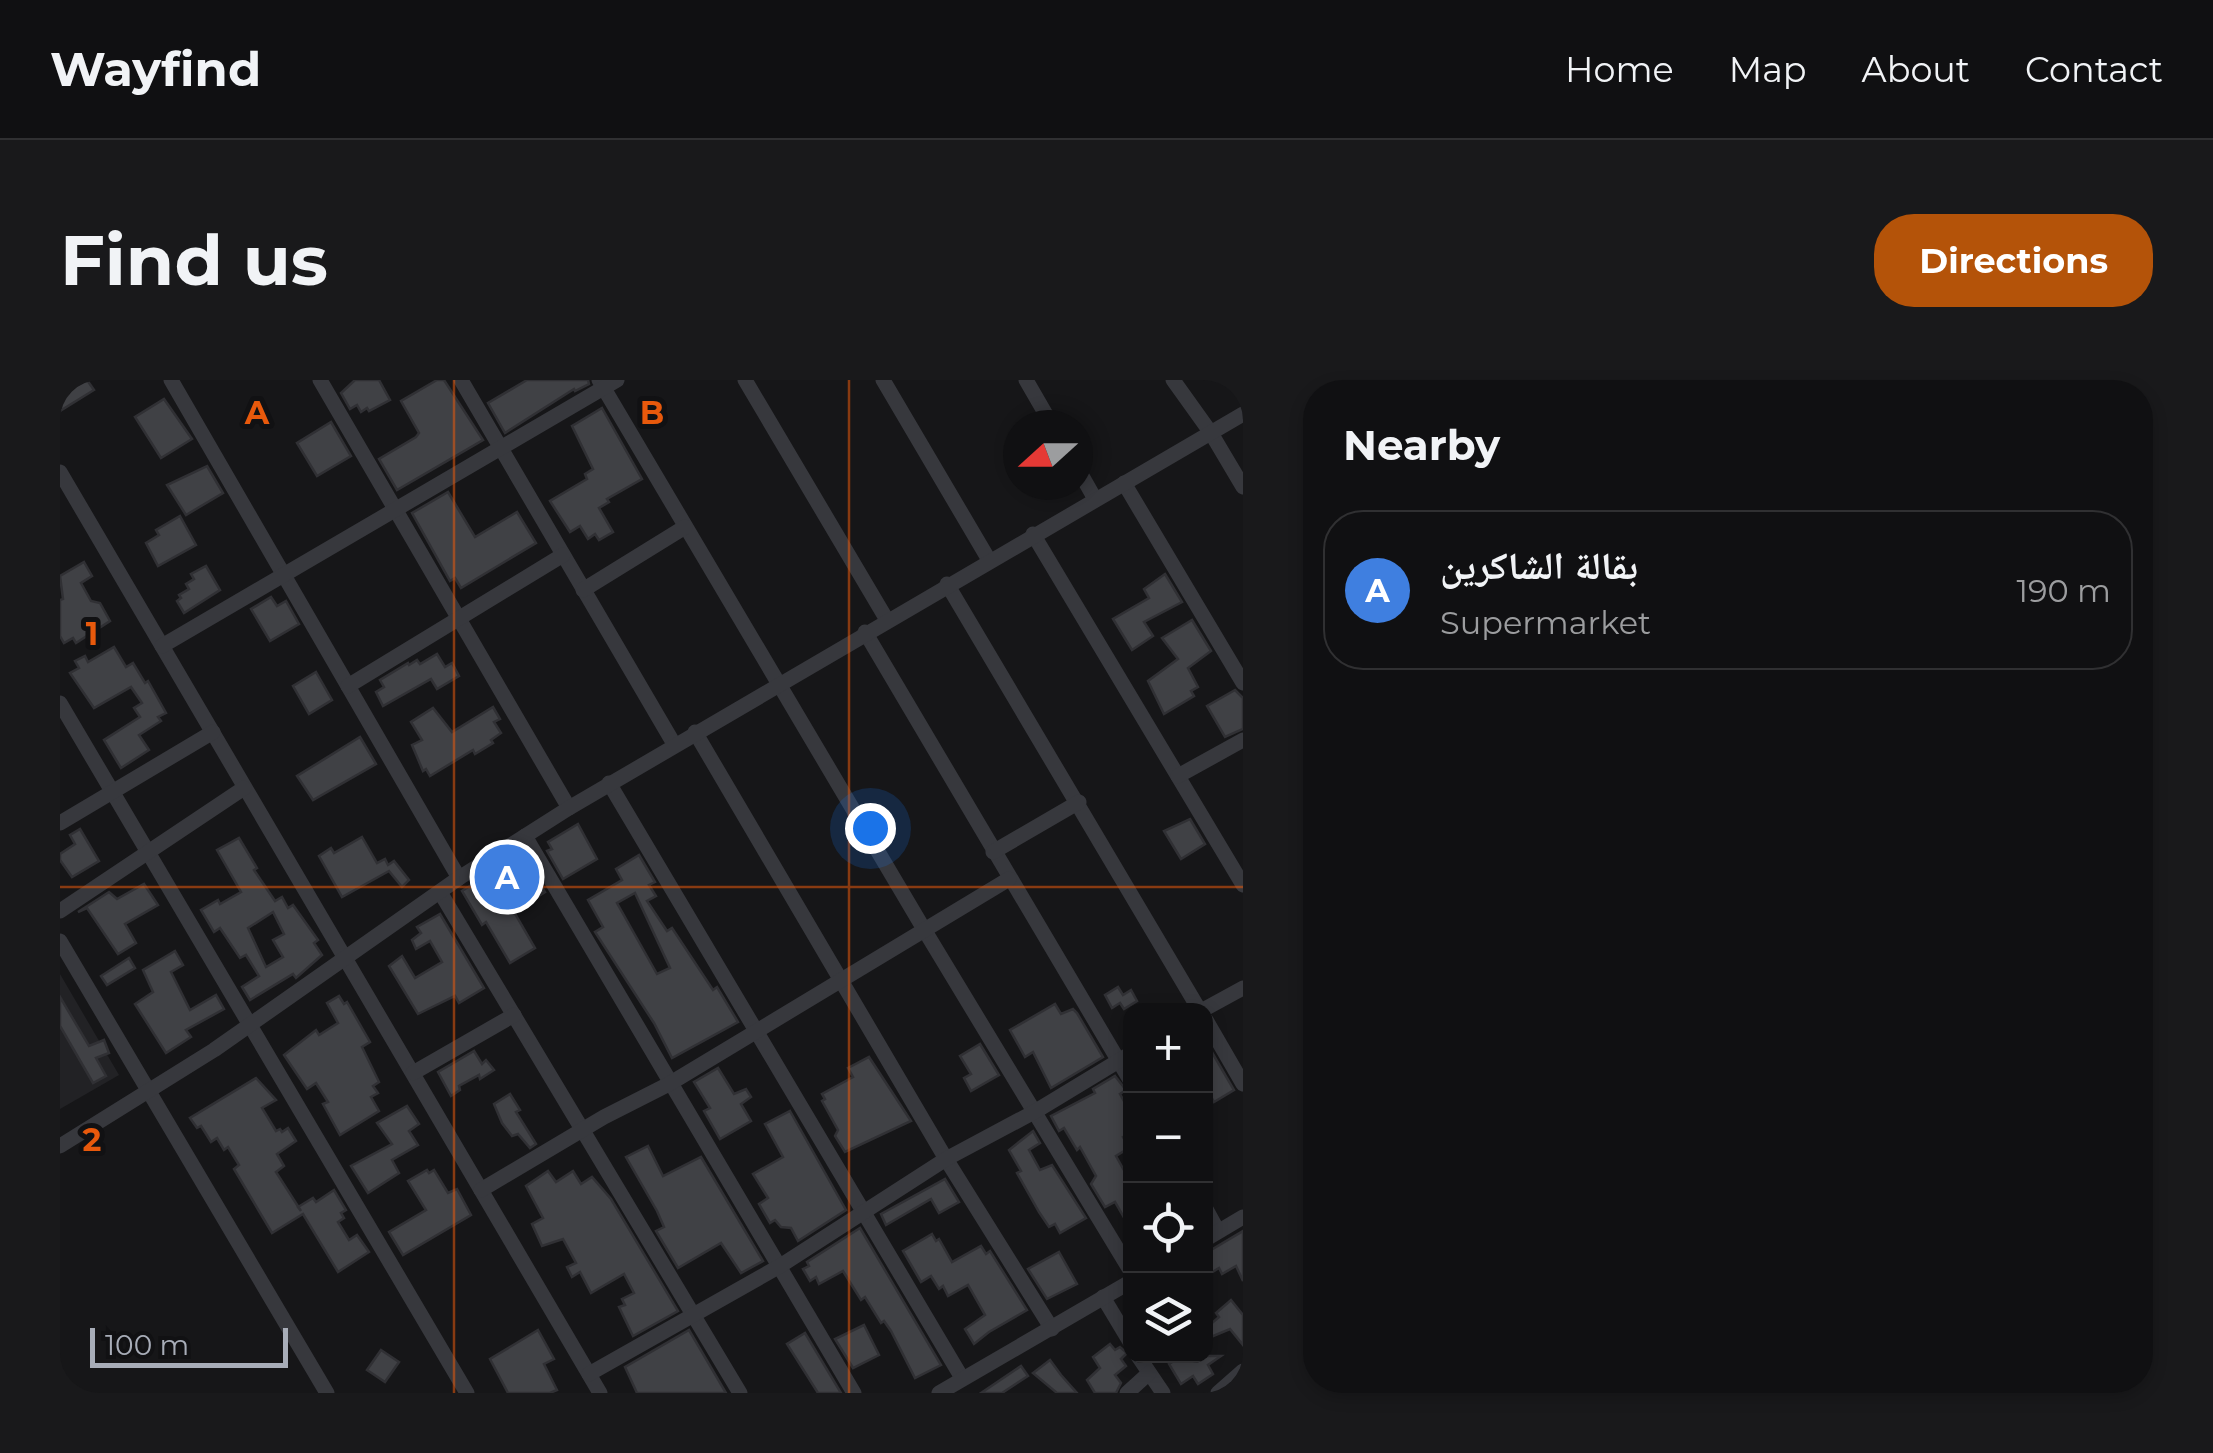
<!DOCTYPE html>
<html lang="en">
<head>
<meta charset="utf-8">
<style>
  :root { --surface:#101012; --page:#19191b; --text:#f1f3f6; --muted:#9c9d9f; --line:#303032; --accent:#b45309 }
  body { margin:0; font-family:Montserrat,"Noto Naskh Arabic",sans-serif; background:var(--page); color:var(--text) }
  .controls { position:absolute; right:30px; bottom:30px; display:grid; overflow:hidden; border-radius:20px; box-shadow:0 5px 15px #0003 }
  .controls button { width:90px; height:90px; display:grid; place-items:center; padding:0; border:0; border-bottom:2px solid var(--line); background:var(--surface); color:var(--text); font:50px sans-serif }
  .compass { position:absolute; left:943px; top:30px; width:90px; height:90px; border-radius:50%; background:var(--surface); box-shadow:0 5px 15px #0003; rotate:249deg }
  .scale { position:absolute; left:30px; bottom:25px; width:198px; box-sizing:border-box; padding-left:10px; border:5px solid #a8adb8; border-top:0; font-size:28px; line-height:35px; white-space:nowrap; color:#a8adb8; -webkit-text-stroke:8px #111113; paint-order:stroke }
  .you { position:absolute; left:810px; top:448px; width:35px; height:35px; margin:-25px; border:8px solid #fff; border-radius:50%; background:#1a73e8; box-shadow:0 0 0 15px #1a73e833 }
  .badge { display:grid; place-items:center; width:65px; height:65px; border-radius:50%; background:var(--accent); color:#fff; font-size:32px; font-weight:700 }
  .pin { position:absolute; translate:-50% -50%; border:5px solid #fff; box-shadow:0 2px 10px #0006 }
  .list { margin:0; padding:0; list-style:none }
  h2 { display:flex; justify-content:space-between; align-items:center; height:130px; margin:0; padding:0 40px; font-size:42px }
  h2 small { font-size:32px; font-weight:400; color:var(--muted) }
  .list li { display:grid; grid-template-columns:65px 1fr auto; gap:30px; align-items:center; box-sizing:border-box; height:160px; margin:0 20px 20px; padding:0 20px; border:2px solid var(--line); border-radius:40px }
  .list b { display:block; font-size:38px; white-space:nowrap }
  .list p { margin:0; font-size:32px; white-space:nowrap; color:var(--muted) }
  .list em { font-size:32px; font-style:normal; color:var(--muted) }
  .icon { flex:none; width:55px; height:55px; fill:none; stroke:currentColor; stroke-width:2; stroke-linecap:round; stroke-linejoin:round }
  .map { position:relative; flex:none; width:1183px; height:1013px; overflow:hidden; border-radius:40px }
  header { display:flex; align-items:center; gap:60px; box-sizing:border-box; height:140px; padding:0 50px; background:var(--surface); border-bottom:2px solid var(--line) }
  header strong { font-size:48px }
  nav { display:flex; gap:55px; margin-inline-start:auto; font-size:35px }
  .intro { display:flex; align-items:center; justify-content:space-between; box-sizing:border-box; height:240px; padding:0 60px }
  h1 { margin:0; font-size:70px }
  .button { padding:25px 45px; border-radius:40px; background:var(--accent); color:#fff; font-size:35px; font-weight:700 }
  main { display:flex; gap:60px; padding:0 60px }
  aside { flex:1; background:var(--surface); border-radius:40px; box-shadow:0 5px 15px #0003 }
  .map>svg:first-child { display:block }
  .built { fill:#222225 }
  .building { fill:#404145; stroke:#303034; stroke-width:2.5; fill-rule:evenodd }
  .lines { fill:none; stroke-linecap:round; stroke-linejoin:round }
  .minor { stroke:#37383d; stroke-width:15 }
  .grid { fill:none; stroke:#e8590c; stroke-width:2.5; stroke-opacity:0.55 }
  .grid-label { font-size:32px; text-anchor:middle; font-weight:bold; fill:#e8590c; stroke:#111113; stroke-width:10; stroke-linejoin:round; paint-order:stroke }
</style>
</head>
<body>
<header>
<strong>Wayfind</strong>
<nav><a>Home</a><a>Map</a><a>About</a><a>Contact</a></nav>
</header>
<div class="intro"><h1>Find us</h1><a class="button">Directions</a></div>
<main>
<div class="map">
<svg width="1183" height="1013" viewBox="0 0 1183 1013">
  <rect width="100%" height="100%" fill="#161618"/>
  <!-- built -->
  <polygon class="built" points="0,594 59,695 0,729"/>
  <!-- building -->
  <g class="building">
    <polygon points="0,0 27,0 34,10 0,31"/>
    <polygon points="295,0 319,0 330,20 309,31 307,28 301,32 297,25 290,29 281,13"/>
    <polygon points="377,0 384,0 423,60 337,110 319,79 356,57 359,53 341,21"/>
    <polygon points="467,0 528,0 529,4 515,11 514,9 445,53 428,23"/>
    <polygon points="104,19 132,59 101,78 75,37"/>
    <polygon points="542,28 582,99 547,119 549,122 539,128 553,152 539,160 535,154 528,159 520,146 510,152 490,121 527,99 525,94 533,89 512,46"/>
    <polygon points="271,42 291,76 257,96 237,63"/>
    <polygon points="147,86 163,113 126,135 107,105"/>
    <polygon points="388,112 415,157 457,132 476,163 401,208 395,198 390,201 352,133"/>
    <polygon points="120,136 136,165 98,186 86,163 99,155 96,150"/>
    <polygon points="24,182 32,196 21,203 31,221 40,223 50,241 16,263 13,258 4,263 0,256 0,220 3,219 0,196"/>
    <polygon points="146,186 160,210 124,233 117,221 121,218 119,215 129,209 126,204 134,199 131,194"/>
    <polygon points="1105,194 1122,222 1084,242 1093,256 1072,270 1053,239 1089,218 1084,209"/>
    <polygon points="211,217 217,226 226,221 239,244 210,261 191,229"/>
    <polygon points="1132,240 1151,271 1128,288 1138,307 1131,311 1134,316 1104,334 1088,301 1118,279 1102,258"/>
    <polygon points="54,267 66,287 73,283 85,303 88,301 106,333 98,337 101,341 79,355 89,370 61,388 44,360 80,337 74,328 82,323 71,307 34,328 10,293 19,288 15,281 25,276 28,282"/>
    <polygon points="377,274 385,287 392,283 399,296 377,309 371,299 323,326 316,312 324,307 320,300 348,283 349,285 357,280 360,284"/>
    <polygon points="256,292 272,320 249,334 233,306"/>
    <polygon points="1175,310 1183,318 1183,349 1165,357 1147,326"/>
    <polygon points="433,327 440,339 434,342 441,353 431,360 433,363 415,374 413,370 370,396 366,389 363,391 352,365 362,360 351,342 373,328 392,352"/>
    <polygon points="300,357 316,384 253,420 237,396"/>
    <polygon points="1130,439 1145,464 1121,479 1104,451"/>
    <polygon points="518,444 537,479 503,499 487,471 492,469 488,462"/>
    <polygon points="20,449 39,481 12,497 0,480 0,474 15,464 10,455"/>
    <polygon points="302,457 317,483 325,479 328,485 334,481 349,500 342,507 329,491 282,517 259,476 271,468 274,473"/>
    <path d="M 179,458 L 197,488 L 194,490 L 215,521 L 222,517 L 228,528 L 233,525 L 258,560 L 254,563 L 262,575 L 236,598 L 233,594 L 190,620 L 182,607 L 199,596 L 186,575 L 180,578 L 160,548 L 154,552 L 141,530 L 158,520 L 160,524 L 181,512 L 157,470 ZM 213,532 L 224,554 L 213,560 L 223,577 L 206,587 L 188,548 Z"/>
    <path d="M 579,475 L 595,502 L 589,505 L 596,516 L 587,521 L 607,551 L 612,548 L 653,610 L 657,607 L 678,642 L 612,678 L 594,643 L 535,552 L 543,547 L 528,520 L 562,500 L 556,489 ZM 575,513 L 610,588 L 597,594 L 557,523 Z"/>
    <polygon points="468,483 485,512 454,532 475,568 450,583 426,542 422,545 402,511 429,494 434,504"/>
    <polygon points="84,504 98,525 65,544 76,563 58,574 27,528 18,532 49,512 57,519"/>
    <polygon points="380,534 424,608 399,623 395,616 358,634 329,586 342,576 355,598 382,582 370,561 356,569 352,560 361,553 357,547"/>
    <polygon points="115,571 123,585 111,592 130,630 156,615 164,629 126,650 131,657 106,673 75,624 93,612 83,590"/>
    <polygon points="69,578 75,588 47,605 41,596"/>
    <polygon points="1058,607 1063,615 1071,610 1077,621 1064,629 1060,623 1052,628 1045,615"/>
    <polygon points="279,616 284,624 287,622 310,662 302,667 319,702 313,706 318,713 311,717 319,731 280,755 263,724 268,722 256,703 247,709 224,675 256,650 259,655 278,643 267,623"/>
    <polygon points="0,617 29,666 44,660 49,673 36,678 46,696 33,703 0,646"/>
    <polygon points="995,624 1001,634 1013,629 1017,633 1043,677 991,708 973,672 965,677 950,650"/>
    <polygon points="1146,662 1174,710 1154,722 1146,707"/>
    <polygon points="920,664 939,695 911,711 904,698 911,694 900,676"/>
    <polygon points="414,671 422,684 426,680 434,690 420,699 419,695 399,706 400,710 391,716 378,692"/>
    <polygon points="809,677 851,741 785,772 775,756 778,750 762,721 765,719 762,714 793,697 788,688"/>
    <polygon points="658,688 674,714 686,709 691,717 681,724 691,741 660,759 644,731 650,728 634,702"/>
    <polygon points="1055,696 1066,710 1060,714 1070,732 1070,753 1063,757 1069,768 1056,776 1070,801 1070,848 1055,822 1045,827 1031,804 1036,796 1020,767 1017,770 1004,748 999,751 991,736 1035,713 1033,709"/>
    <polygon points="196,698 216,720 202,728 216,751 220,749 222,752 228,748 236,761 217,774 224,786 216,792 241,831 238,827 253,818 256,822 274,810 286,830 281,833 284,838 278,842 289,860 297,855 309,872 278,892 243,834 212,853 174,789 179,785 168,767 164,770 157,758 151,762 141,746 137,748 130,738"/>
    <polygon points="450,714 460,730 456,732 476,764 470,768 458,754 452,756 442,743 434,724"/>
    <polygon points="347,726 359,744 349,751 358,765 332,780 339,793 308,813 291,786 332,764 317,743"/>
    <polygon points="730,731 786,830 738,861 731,848 721,847 715,840 710,843 699,824 708,818 693,794 723,777 705,744"/>
    <polygon points="973,751 980,763 969,770 980,790 992,785 1026,838 1000,853 995,844 989,847 979,832 957,793 961,791 949,770"/>
    <polygon points="588,766 603,796 641,777 703,881 681,893 661,863 618,888 596,851 604,847 597,831 566,777"/>
    <polygon points="367,790 369,793 374,790 388,813 397,809 411,835 343,875 329,852 366,830 348,801"/>
    <polygon points="488,791 496,802 513,791 521,804 532,797 551,819 618,931 573,956 559,927 565,925 562,919 574,913 564,894 531,913 520,892 512,897 507,887 516,883 503,859 482,866 472,844 483,838 466,806"/>
    <polygon points="885,799 899,822 879,833 871,819 826,845 821,834"/>
    <polygon points="800,848 881,985 855,998 831,951 824,941 821,943 805,917 801,920 783,891 759,904 756,897 750,901 743,889 749,886 747,882"/>
    <polygon points="1183,851 1183,901 1176,886 1162,894 1159,888 1146,896 1146,873"/>
    <polygon points="872,854 876,861 879,859 892,882 921,866 926,874 930,871 967,930 929,952 914,964 905,949 925,935 908,905 888,916 883,906 879,909 871,896 861,902 843,871"/>
    <polygon points="999,872 1017,904 987,919 968,889"/>
    <polygon points="1171,920 1183,935 1183,965 1170,949 1146,959 1146,948 1159,937 1156,933"/>
    <polygon points="804,945 819,975 793,988 775,959"/>
    <polygon points="478,950 494,979 484,984 497,1010 490,1013 448,1013 430,979"/>
    <polygon points="629,950 666,1013 577,1013 565,987"/>
    <polygon points="745,953 781,1013 758,1013 727,964"/>
    <polygon points="1050,964 1055,970 1060,967 1067,973 1061,979 1066,986 1055,995 1061,1003 1056,1013 1035,1013 1027,1000 1040,988 1033,977"/>
    <polygon points="321,970 339,982 325,1002 307,990"/>
    <polygon points="1122,976 1161,976 1148,985 1153,994 1138,1004 1133,996 1121,1004 1109,984"/>
    <polygon points="990,980 1001,995 1017,1013 997,1013 973,993"/>
    <polygon points="961,986 968,996 942,1013 921,1013"/>
  </g>
  <g class="lines">
    <!-- minor -->
    <g class="minor">
      <polyline points="111,0 399,498"/>
      <polyline points="260,0 509,428"/>
      <polyline points="401,0 614,364"/>
      <polyline points="539,0 865,551 1070,890"/>
      <polyline points="685,0 827,240"/>
      <polyline points="823,0 929,180"/>
      <polyline points="966,0 992,45"/>
      <polyline points="1113,0 1151,53 1183,107"/>
      <polyline points="1018,89 1035,119"/>
      <polyline points="0,92 540,1013"/>
      <polyline points="1064,103 1183,303"/>
      <polyline points="973,154 1183,505"/>
      <polyline points="887,204 1140,631"/>
      <polyline points="523,210 625,147"/>
      <polyline points="805,252 1070,700"/>
      <polyline points="102,266 557,0"/>
      <polyline points="288,306 503,175"/>
      <polyline points="0,323 407,1013"/>
      <polyline points="635,352 886,779 992,949"/>
      <polyline points="1118,396 1183,360"/>
      <polyline points="549,403 902,998"/>
      <polyline points="0,443 153,352"/>
      <polyline points="465,456 794,1013"/>
      <polyline points="933,472 1019,422"/>
      <polyline points="380,512 680,1013"/>
      <polyline points="0,531 184,408"/>
      <polyline points="0,561 267,1013"/>
      <polyline points="1141,631 1183,608"/>
      <polyline points="1146,640 1183,704"/>
      <polyline points="353,693 454,635"/>
      <polyline points="0,766 154,670 399,498 509,428 1183,34"/>
      <polyline points="421,810 544,737 609,704 949,499"/>
      <polyline points="1146,829 1158,851"/>
      <polyline points="1146,859 1183,837"/>
      <polyline points="1043,917 1070,962"/>
      <polyline points="1078,976 1103,1013"/>
      <polyline points="529,994 720,886 886,779 976,731 1070,674"/>
      <polyline points="879,1013 1070,902"/>
      <polyline points="1067,1013 1089,993"/>
      <polyline points="1158,1013 1183,991"/>
    </g>
  </g>
  <!-- grid -->
  <path class="grid" d="M 394,0 L 394,1013M 789,0 L 789,1013M 0,507 L 1183,507"/>
  <g class="grid-label">
    <text x="197" y="44">A</text>
    <text x="592" y="44">B</text>
    <text x="32" y="265">1</text>
    <text x="32" y="771">2</text>
  </g>
</svg>
<div class="controls">
<button>+</button>
<button>−</button>
<button><svg class="icon" aria-label="locate" viewBox="0 0 24 24"><circle cx="12" cy="12" r="6"/><path d="M12 2v4M12 18v4M2 12h4M18 12h4"/></svg></button>
<button><svg class="icon" aria-label="layers" viewBox="0 0 24 24"><path d="M12 4l9 5-9 5-9-5zM3 14l9 5 9-5"/></svg></button>
</div>
<svg class="compass" viewBox="-18 -18 36 36"><path d="M0-13l5 13h-10z" fill="#e53935"/><path d="M0 13l5-13h-10z" fill="#9c9d9f"/></svg>
<div class="scale">100 m</div>
<div class="you"></div>
<div class="pin badge" style="left:447px;top:497px;background:#3f7fe0">A</div>
</div>
<aside>
<h2>Nearby<small></small></h2>
<ul class="list">
<li><span class="badge" style="background:#3f7fe0">A</span><div><b>بقالة الشاكرين</b><p>Supermarket</p></div><em>190 m</em></li>
</ul>
</aside>
</main>
</body>
</html>
